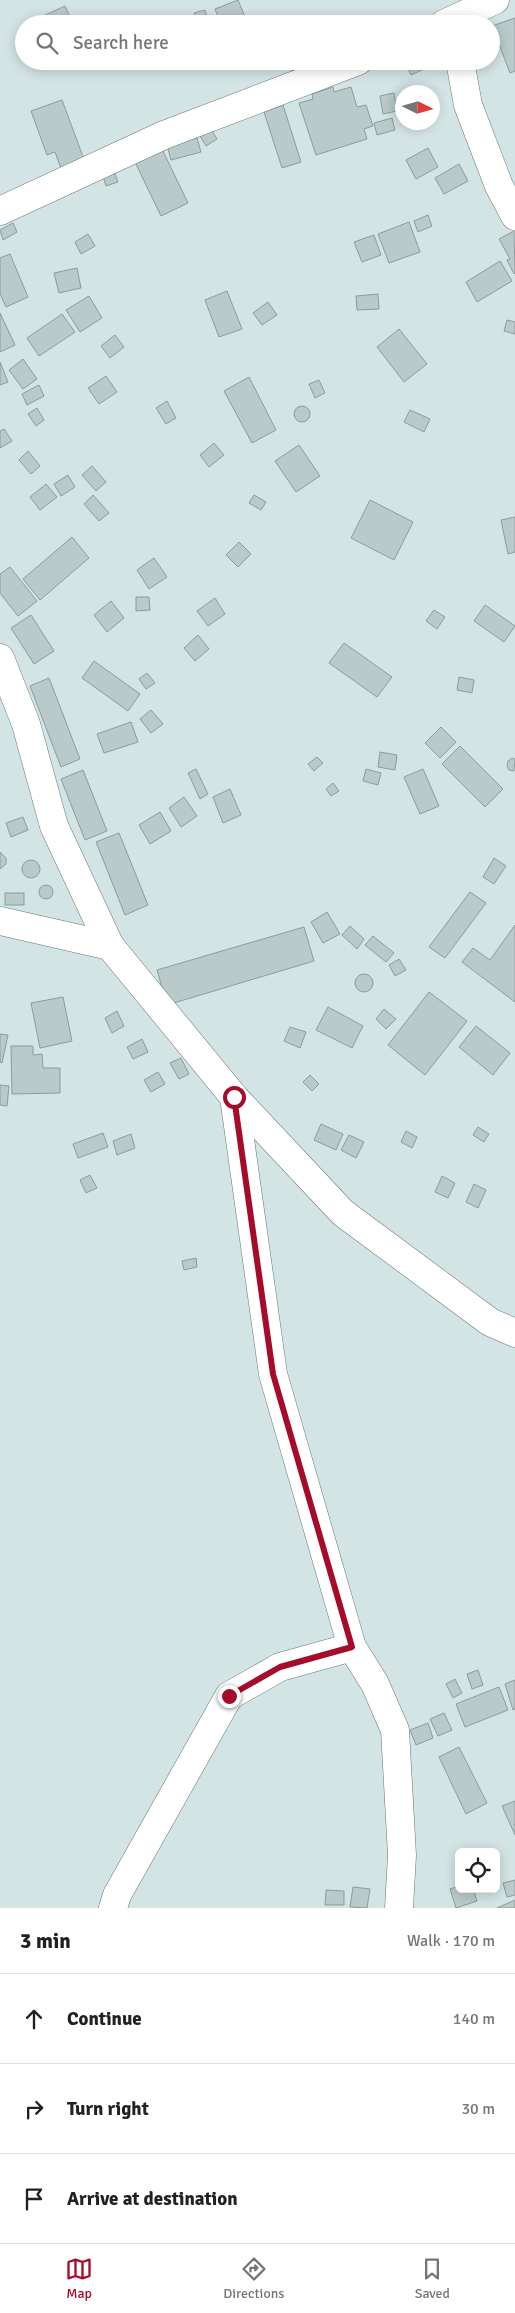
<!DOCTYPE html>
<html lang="en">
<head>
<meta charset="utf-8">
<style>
  :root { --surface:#fff; --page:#f6f6f6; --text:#202124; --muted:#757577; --line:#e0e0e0; --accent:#a60b29 }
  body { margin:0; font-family:Signika,sans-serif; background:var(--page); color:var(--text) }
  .controls { position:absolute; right:15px; bottom:15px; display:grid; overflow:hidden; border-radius:8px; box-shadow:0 2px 12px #0003 }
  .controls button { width:45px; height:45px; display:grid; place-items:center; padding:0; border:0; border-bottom:1px solid var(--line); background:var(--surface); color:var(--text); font:25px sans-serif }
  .compass { position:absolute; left:395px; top:85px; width:45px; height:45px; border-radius:50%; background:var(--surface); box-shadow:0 2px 12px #0003; rotate:95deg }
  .stop { position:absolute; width:15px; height:15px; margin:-11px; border:4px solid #a60b29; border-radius:50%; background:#fff }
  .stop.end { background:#a60b29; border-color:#fff; box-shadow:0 1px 5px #0008 }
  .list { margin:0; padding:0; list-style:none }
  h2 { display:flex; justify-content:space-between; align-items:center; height:65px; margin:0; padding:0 20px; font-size:21px }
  h2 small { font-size:16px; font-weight:400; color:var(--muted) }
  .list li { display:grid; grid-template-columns:32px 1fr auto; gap:15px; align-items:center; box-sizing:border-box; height:90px; padding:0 20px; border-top:1px solid var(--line) }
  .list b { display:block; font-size:19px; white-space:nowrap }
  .list em { font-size:16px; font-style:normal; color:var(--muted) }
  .icon { flex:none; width:28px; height:28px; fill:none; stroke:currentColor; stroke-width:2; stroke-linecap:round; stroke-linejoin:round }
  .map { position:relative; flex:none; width:515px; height:1908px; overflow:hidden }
  .search { position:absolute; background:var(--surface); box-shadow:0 2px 12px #0003; left:15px; right:15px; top:15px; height:55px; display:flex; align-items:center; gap:12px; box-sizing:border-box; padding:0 18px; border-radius:28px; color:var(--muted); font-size:19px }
  .sheet { height:335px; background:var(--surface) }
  nav { display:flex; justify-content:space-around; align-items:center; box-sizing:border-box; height:70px; border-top:1px solid var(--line); background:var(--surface); font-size:14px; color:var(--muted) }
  nav a { display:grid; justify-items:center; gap:2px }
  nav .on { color:var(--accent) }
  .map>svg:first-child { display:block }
  .building { fill:#b9cacb; stroke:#8c9c9d }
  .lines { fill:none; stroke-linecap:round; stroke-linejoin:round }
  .street-casing { stroke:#677677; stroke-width:29 }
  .street { stroke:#fff; stroke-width:28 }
  .route { stroke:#a60b29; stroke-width:6 }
</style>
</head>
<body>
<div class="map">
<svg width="515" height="1908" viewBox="0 0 515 1908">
  <rect width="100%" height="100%" fill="#d3e4e5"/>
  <!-- building -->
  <g class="building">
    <polygon points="238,0 248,24 221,24 215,9"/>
    <polygon points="65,6 73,24 28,24 28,23"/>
    <polygon points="205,10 209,23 198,24 194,13"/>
    <polygon points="515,18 515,71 510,73 492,26"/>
    <polygon points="289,61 306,61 308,66 292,71"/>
    <polygon points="405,61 425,61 428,67 411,75"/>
    <polygon points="333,87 334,92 351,87 357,107 366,105 373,126 364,129 367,139 316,155 299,103 313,99 312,94"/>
    <polygon points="394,93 397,111 383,114 380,96"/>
    <polygon points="62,100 85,162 62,171 55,152 47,155 31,111"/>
    <polygon points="283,105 301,162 282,168 264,112"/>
    <polygon points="392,118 395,130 377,135 374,123"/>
    <polygon points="211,129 217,139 206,146 200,136"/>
    <polygon points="197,138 201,152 171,160 167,145"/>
    <polygon points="161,147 188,203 161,216 134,160"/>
    <polygon points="428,148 438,167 416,179 406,160"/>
    <polygon points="459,164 468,181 444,194 435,178"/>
    <polygon points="113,169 118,182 106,186 102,173"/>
    <polygon points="428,215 432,226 418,232 414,221"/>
    <polygon points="409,222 420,252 389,263 378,234"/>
    <polygon points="13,223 17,232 3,240 0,230"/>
    <polygon points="514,231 515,273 514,274 507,260 510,259 499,239"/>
    <polygon points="88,234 95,246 81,254 75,242"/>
    <polygon points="374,235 381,255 362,262 354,242"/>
    <polygon points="10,254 28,297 6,307 0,294 0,258"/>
    <polygon points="500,261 512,281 477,302 466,282"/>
    <polygon points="77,268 81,288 59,293 54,273"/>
    <polygon points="227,291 242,329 219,337 205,300"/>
    <polygon points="378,294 379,309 357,310 356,296"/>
    <polygon points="89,296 102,318 80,332 66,310"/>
    <polygon points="268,302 277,315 262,325 253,313"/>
    <polygon points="0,313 15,345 0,352"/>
    <polygon points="62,314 75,332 39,356 27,338"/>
    <polygon points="507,320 515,322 515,334 504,331"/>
    <polygon points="399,329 427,364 404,382 377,347"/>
    <polygon points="115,335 124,347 110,358 101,346"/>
    <polygon points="23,359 37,379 23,389 9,370"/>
    <polygon points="0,362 8,382 0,385"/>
    <polygon points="106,376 117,392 99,404 88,388"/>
    <polygon points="249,377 276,430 252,443 224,391"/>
    <polygon points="319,380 325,393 315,398 309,384"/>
    <polygon points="39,385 44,396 27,405 22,394"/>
    <polygon points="167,401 176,418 166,424 156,408"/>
    <circle cx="302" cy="414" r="8"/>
    <polygon points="37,408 44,420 36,426 28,414"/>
    <polygon points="410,410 430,419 424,432 404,422"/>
    <polygon points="4,429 12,441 0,448 0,431"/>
    <polygon points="214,443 224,455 209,467 200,455"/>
    <polygon points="299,445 320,476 296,492 275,461"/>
    <polygon points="28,451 40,466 31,474 19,460"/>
    <polygon points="92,466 106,482 96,491 82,475"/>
    <polygon points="68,475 75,487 61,496 54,484"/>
    <polygon points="46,484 57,497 40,510 30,497"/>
    <polygon points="93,495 109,513 99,521 84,504"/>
    <polygon points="254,495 266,502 261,510 249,503"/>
    <polygon points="370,500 413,522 394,560 351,538"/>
    <polygon points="515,517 515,552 508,554 501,520"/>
    <polygon points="72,537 89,558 40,600 23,579"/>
    <polygon points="239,542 251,554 238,567 226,555"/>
    <polygon points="154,558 167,577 149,589 137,570"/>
    <polygon points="10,567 37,601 18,616 0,593 0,574"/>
    <polygon points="136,597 149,597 150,610 136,611"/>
    <polygon points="215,598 225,614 208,626 197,611"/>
    <polygon points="111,601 124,618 107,632 94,615"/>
    <polygon points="485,605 515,626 504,642 474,621"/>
    <polygon points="434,610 445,617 437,629 426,621"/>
    <polygon points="31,615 54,651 34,664 11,628"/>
    <polygon points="198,635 209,649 195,661 184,648"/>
    <polygon points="344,643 392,677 377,697 329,663"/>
    <polygon points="94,661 140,694 128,711 82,678"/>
    <polygon points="147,673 155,683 146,689 139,679"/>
    <polygon points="459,677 474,680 472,693 457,690"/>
    <polygon points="49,678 80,759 61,767 30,686"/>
    <polygon points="151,710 163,724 151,733 140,719"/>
    <polygon points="131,722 138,742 104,753 97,734"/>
    <polygon points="441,727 456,742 440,758 425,743"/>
    <polygon points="460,746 503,789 485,807 442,764"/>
    <polygon points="380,752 397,755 395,770 378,767"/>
    <polygon points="317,757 323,763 314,771 308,764"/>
    <polygon points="512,758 515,759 514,771 509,770 507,766 508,761"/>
    <polygon points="196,769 208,794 200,799 188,773"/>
    <polygon points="366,769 381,773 378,785 363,781"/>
    <polygon points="423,769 439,806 420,814 404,777"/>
    <polygon points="83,770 107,831 85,840 61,779"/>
    <polygon points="333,783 339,791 331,796 326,789"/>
    <polygon points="230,789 241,815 223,823 213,797"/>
    <polygon points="184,797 197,816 181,827 169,808"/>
    <polygon points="160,812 171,831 150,844 139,825"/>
    <polygon points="23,817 28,830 11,837 6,823"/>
    <polygon points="119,833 148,905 125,915 96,842"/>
    <polygon points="0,852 6,858 6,864 0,869"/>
    <polygon points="494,858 506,866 494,884 483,877"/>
    <circle cx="31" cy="869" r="9"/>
    <circle cx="46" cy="892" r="7"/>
    <polygon points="470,892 486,903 445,958 429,947"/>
    <rect x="5" y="893" width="19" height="12"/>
    <polygon points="327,912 340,934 323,943 311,922"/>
    <polygon points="515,925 515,1002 462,962 473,948 490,960"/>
    <polygon points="350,926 364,939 357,949 342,935"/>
    <polygon points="304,927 314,961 167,1005 157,970"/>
    <polygon points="373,936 394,953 386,962 365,945"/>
    <polygon points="399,959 406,970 395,976 389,965"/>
    <circle cx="364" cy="983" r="9"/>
    <polygon points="429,992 467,1021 425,1075 388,1045"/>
    <polygon points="63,997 72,1041 40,1048 31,1003"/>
    <polygon points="328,1007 363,1026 352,1048 316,1030"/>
    <polygon points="384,1009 396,1019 386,1029 376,1019"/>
    <polygon points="117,1011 124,1026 112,1033 105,1018"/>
    <polygon points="476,1026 510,1053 493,1075 459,1047"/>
    <polygon points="290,1027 306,1032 300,1048 284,1041"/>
    <polygon points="0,1034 8,1035 2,1063 0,1062"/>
    <polygon points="142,1039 148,1052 133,1059 127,1047"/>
    <polygon points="11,1046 33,1046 33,1055 42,1054 43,1068 60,1068 60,1093 12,1094"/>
    <polygon points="181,1058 189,1074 179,1079 170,1063"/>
    <polygon points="158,1072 165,1084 151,1092 144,1080"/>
    <polygon points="310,1075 319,1084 312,1091 303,1082"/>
    <polygon points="0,1085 9,1086 7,1106 0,1105"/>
    <polygon points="321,1124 343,1134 336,1150 314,1140"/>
    <polygon points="478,1127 489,1134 484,1142 473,1135"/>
    <polygon points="406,1131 417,1137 412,1148 401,1142"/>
    <polygon points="103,1133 108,1147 78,1158 73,1144"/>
    <polygon points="131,1134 135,1148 117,1155 113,1141"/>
    <polygon points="349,1135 364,1142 356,1158 341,1150"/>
    <polygon points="90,1175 97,1188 86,1193 80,1180"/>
    <polygon points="442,1176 455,1183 448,1198 435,1192"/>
    <polygon points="474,1184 486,1190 478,1208 466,1202"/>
    <polygon points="196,1258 197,1267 184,1270 182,1261"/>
    <polygon points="478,1670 483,1685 472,1689 467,1674"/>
    <polygon points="455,1679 462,1693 453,1698 446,1684"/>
    <polygon points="515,1680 515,1709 513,1710 505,1684"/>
    <polygon points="499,1687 508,1710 465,1727 456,1704"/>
    <polygon points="444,1713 452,1730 438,1736 430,1719"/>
    <polygon points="428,1723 433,1738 416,1745 410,1730"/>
    <polygon points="459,1747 487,1803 466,1814 439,1757"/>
    <polygon points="515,1801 515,1835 502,1806"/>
    <polygon points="515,1880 515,1895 507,1897 503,1883"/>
    <polygon points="459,1886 459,1889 473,1889 477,1901 456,1908 450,1889"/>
    <polygon points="353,1887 370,1889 367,1908 350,1907"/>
    <polygon points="326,1890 344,1891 344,1905 325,1905"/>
    <polygon points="515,1900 515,1908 497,1908"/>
  </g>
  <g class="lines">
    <defs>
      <g id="street">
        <polyline points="444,24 495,0"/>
        <polyline points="460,61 468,105 499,186 515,216"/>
        <polyline points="0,211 164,135 358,61"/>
        <polyline points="0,658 26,724 54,826 110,946 234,1097 343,1213 490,1322 515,1333"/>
        <polyline points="0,921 110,946"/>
        <polyline points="234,1097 273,1374 352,1647 375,1684 395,1730 402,1855 399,1908"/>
        <polyline points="113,1908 117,1895 229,1696 280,1667 352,1647"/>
      </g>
    </defs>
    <!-- street casing -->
    <use href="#street" class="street-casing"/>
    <!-- street -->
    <use href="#street" class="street"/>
  </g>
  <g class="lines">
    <!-- route -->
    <polyline class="route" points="229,1696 280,1667 352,1647 273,1374 234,1097"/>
  </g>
</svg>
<div class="controls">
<button><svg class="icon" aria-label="locate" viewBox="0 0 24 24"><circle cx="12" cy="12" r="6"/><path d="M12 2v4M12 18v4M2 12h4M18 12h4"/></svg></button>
</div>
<svg class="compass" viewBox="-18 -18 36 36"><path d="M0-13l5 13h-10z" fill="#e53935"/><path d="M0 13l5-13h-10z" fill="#757577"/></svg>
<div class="stop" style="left:234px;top:1097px"></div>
<div class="stop end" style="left:229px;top:1696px"></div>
<div class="search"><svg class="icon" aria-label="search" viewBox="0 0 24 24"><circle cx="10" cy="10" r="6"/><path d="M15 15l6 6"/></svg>Search here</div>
</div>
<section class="sheet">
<h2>3 min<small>Walk · 170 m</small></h2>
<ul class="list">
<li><svg class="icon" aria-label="ahead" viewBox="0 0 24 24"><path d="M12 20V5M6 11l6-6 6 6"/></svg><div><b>Continue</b></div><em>140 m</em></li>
<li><svg class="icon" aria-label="right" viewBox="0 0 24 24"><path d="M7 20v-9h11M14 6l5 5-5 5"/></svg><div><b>Turn right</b></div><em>30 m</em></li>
<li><svg class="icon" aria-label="arrive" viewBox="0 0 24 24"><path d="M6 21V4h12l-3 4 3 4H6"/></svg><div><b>Arrive at destination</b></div></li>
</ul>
</section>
<nav>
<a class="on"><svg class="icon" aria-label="map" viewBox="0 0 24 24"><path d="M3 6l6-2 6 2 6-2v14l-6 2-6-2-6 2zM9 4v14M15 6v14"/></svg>Map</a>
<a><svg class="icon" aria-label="directions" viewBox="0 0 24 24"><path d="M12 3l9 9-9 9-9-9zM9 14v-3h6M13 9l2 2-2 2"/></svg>Directions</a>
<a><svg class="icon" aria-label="saved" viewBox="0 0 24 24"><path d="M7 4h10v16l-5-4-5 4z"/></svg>Saved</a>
</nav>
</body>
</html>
